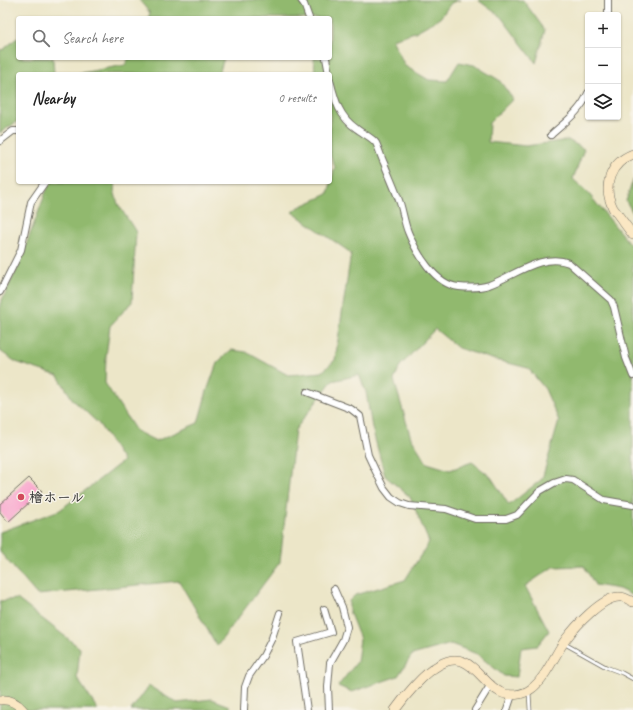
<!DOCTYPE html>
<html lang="en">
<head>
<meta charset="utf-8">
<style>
  :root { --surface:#fff; --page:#f6f6f6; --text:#222; --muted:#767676; --line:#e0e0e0 }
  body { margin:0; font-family:Caveat,"Klee One",sans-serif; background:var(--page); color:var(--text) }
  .controls { position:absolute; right:12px; top:12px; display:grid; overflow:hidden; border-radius:4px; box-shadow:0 1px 3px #0004 }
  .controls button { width:36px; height:36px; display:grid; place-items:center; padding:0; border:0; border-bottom:1px solid var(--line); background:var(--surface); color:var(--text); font:20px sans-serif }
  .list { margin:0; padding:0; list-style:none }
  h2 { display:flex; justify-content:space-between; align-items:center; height:52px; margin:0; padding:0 16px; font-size:17px }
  h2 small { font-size:13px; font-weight:400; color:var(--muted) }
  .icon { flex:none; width:22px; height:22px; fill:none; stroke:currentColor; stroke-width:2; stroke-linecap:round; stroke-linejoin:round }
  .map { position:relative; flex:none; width:633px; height:710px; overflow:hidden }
  .search { position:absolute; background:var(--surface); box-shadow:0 1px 3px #0004; left:16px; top:16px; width:316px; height:44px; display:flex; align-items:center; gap:10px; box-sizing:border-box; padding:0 14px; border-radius:4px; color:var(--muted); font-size:15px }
  .panel { position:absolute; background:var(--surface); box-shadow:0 1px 3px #0004; left:16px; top:72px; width:316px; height:112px; border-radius:4px }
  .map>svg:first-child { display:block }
  .forest { fill:#91b96e; stroke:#5e724c; fill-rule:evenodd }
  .building { fill:#f9a6cd }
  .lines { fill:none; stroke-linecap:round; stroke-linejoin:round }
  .lane-casing { stroke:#6f6c62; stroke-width:4.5 }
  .street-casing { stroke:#6f6c62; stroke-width:8 }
  .secondary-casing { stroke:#6f6c62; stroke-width:10 }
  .lane { stroke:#fff; stroke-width:3 }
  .street { stroke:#fff; stroke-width:6 }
  .secondary { stroke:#fae7c3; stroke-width:9 }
  .poi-dot { fill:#d1495b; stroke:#f7f3e8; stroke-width:1.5 }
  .labels { text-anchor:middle; stroke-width:3; stroke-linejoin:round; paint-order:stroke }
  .poi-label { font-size:14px; font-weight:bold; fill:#2b2b2b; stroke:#f7f3e8; text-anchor:start }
</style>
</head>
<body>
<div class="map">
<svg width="633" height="710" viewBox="0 0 633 710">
  <rect width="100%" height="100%" fill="#f7f3e8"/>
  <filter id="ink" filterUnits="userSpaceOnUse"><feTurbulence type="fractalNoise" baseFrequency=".025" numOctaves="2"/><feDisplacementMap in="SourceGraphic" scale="8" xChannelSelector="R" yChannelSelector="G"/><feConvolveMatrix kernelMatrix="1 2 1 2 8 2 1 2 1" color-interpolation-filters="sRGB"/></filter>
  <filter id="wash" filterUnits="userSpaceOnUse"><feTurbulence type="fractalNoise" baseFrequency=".012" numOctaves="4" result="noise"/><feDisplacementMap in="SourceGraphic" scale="16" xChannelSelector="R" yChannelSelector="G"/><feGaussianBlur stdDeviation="0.9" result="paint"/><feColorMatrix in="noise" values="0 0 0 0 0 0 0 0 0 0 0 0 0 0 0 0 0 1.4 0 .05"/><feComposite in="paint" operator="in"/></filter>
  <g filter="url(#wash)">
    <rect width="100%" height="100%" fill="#ece6c8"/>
    <!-- forest -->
    <g class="forest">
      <path d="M 139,0 L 460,0 L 451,3 L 440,18 L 415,32 L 392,39 L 405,66 L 429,80 L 447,81 L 459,62 L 474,65 L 499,80 L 513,99 L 489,123 L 488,142 L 526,146 L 568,140 L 584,149 L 573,179 L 588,193 L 633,248 L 633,596 L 619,589 L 595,585 L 584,566 L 553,567 L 525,586 L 549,631 L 537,646 L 521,648 L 517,677 L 504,676 L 477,654 L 451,644 L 412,655 L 398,676 L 352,692 L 338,686 L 357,662 L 360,639 L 349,611 L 349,601 L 355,595 L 405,580 L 429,542 L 410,497 L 385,476 L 372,428 L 366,392 L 359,375 L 332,381 L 295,430 L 280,562 L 217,646 L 179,581 L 37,595 L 0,552 L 0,532 L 60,510 L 123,461 L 99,424 L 73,400 L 58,376 L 16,362 L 0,351 L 0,304 L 17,269 L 47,189 L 52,182 L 116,182 L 114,190 L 118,204 L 136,232 L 132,302 L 110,326 L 106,356 L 105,383 L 136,431 L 156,441 L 198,423 L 207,391 L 217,363 L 231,350 L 246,352 L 288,375 L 322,372 L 335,360 L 351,253 L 292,212 L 297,208 L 328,194 L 335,167 L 330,155 L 330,74 L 315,74 L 314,58 L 330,58 L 330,18 L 148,18 L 150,13 ZM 435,329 L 458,348 L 492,359 L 528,368 L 545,389 L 559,421 L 542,479 L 509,505 L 491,477 L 472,462 L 450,470 L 427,463 L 411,438 L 394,380 L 400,366 Z"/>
      <polygon points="478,0 523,0 545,30 536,63 501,17"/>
      <polygon points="18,37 18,58 53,58 54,74 18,74 18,121 0,133 0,49 3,50"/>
      <polygon points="129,58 224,58 219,74 75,74 125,65"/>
      <polygon points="633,180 633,213 626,201"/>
      <polygon points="17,599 80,648 77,678 98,710 0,710 0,601"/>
      <polygon points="149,686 177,703 212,699 230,706 230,710 131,710"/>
    </g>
    <g id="blocks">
      <!-- building -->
      <polygon class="building" points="29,478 42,491 8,522 0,512 0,504"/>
    </g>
  </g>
  <g filter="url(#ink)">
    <use href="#blocks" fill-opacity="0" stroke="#6f6c62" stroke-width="1"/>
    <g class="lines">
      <defs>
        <g id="lane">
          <polyline points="565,644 606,667 622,673 633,679"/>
          <polyline points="529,692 530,710"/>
        </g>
        <g id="street">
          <polyline points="301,0 304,4 309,18"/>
          <polyline points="608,15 608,0"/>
          <polyline points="326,58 329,74"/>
          <path d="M 330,80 C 335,100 339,117 357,129 C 362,133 373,138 376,143 C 379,149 381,157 384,163 C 389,176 395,189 400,203 C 403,212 404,222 408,232 C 416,252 435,285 459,287 C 469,288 480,288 489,285 C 514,276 543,252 569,263 L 611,300 L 614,307 L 626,358 L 633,376"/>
          <path d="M 551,135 C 564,123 582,110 588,93"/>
          <polyline points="0,141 13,131 18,131"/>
          <polyline points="0,292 21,250 31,202 45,182"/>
          <polyline points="307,392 351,409 360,416 368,455 376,472 384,488 391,497 400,503 409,506 446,509 475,519 506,519 517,515 540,491 554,483 566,479 573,480 604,500 633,505"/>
          <polyline points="244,710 245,687 249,676 263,656 272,638 280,613"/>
          <polyline points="307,710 297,642 331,632 324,609"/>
          <polyline points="329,710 328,687 330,663 343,640 347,627 342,607 334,589"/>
          <polyline points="475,710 491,684"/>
          <polyline points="507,710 512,695"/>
        </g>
        <g id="secondary">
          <path d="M 633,154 C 610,163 602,186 613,208 L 633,235"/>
          <path d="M 0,700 C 10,699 17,703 23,710"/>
          <path d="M 395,710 C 405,696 424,673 439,665 C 469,647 480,682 500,692 C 509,697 523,695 531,689 C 546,678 555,654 566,639 C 575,627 602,597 619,597 C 623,596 629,600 633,602"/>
        </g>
      </defs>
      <!-- lane casing -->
      <use href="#lane" class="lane-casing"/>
      <!-- street casing -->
      <use href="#street" class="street-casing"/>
      <!-- secondary casing -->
      <use href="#secondary" class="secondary-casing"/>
      <!-- lane -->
      <use href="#lane" class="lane"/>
      <!-- street -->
      <use href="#street" class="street"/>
      <!-- secondary -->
      <use href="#secondary" class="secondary"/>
    </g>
  </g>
  <!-- markers -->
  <circle class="poi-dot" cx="21" cy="497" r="4"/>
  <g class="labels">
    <!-- poi labels -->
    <g class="poi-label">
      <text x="29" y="502">檜ホール</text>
    </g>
  </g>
</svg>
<div class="controls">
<button>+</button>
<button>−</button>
<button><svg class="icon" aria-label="layers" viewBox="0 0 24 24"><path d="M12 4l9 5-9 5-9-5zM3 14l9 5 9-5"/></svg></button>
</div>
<div class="search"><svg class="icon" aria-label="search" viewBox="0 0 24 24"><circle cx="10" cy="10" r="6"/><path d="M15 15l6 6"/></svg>Search here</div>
<section class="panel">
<h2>Nearby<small>0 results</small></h2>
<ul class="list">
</ul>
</section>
</div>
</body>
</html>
